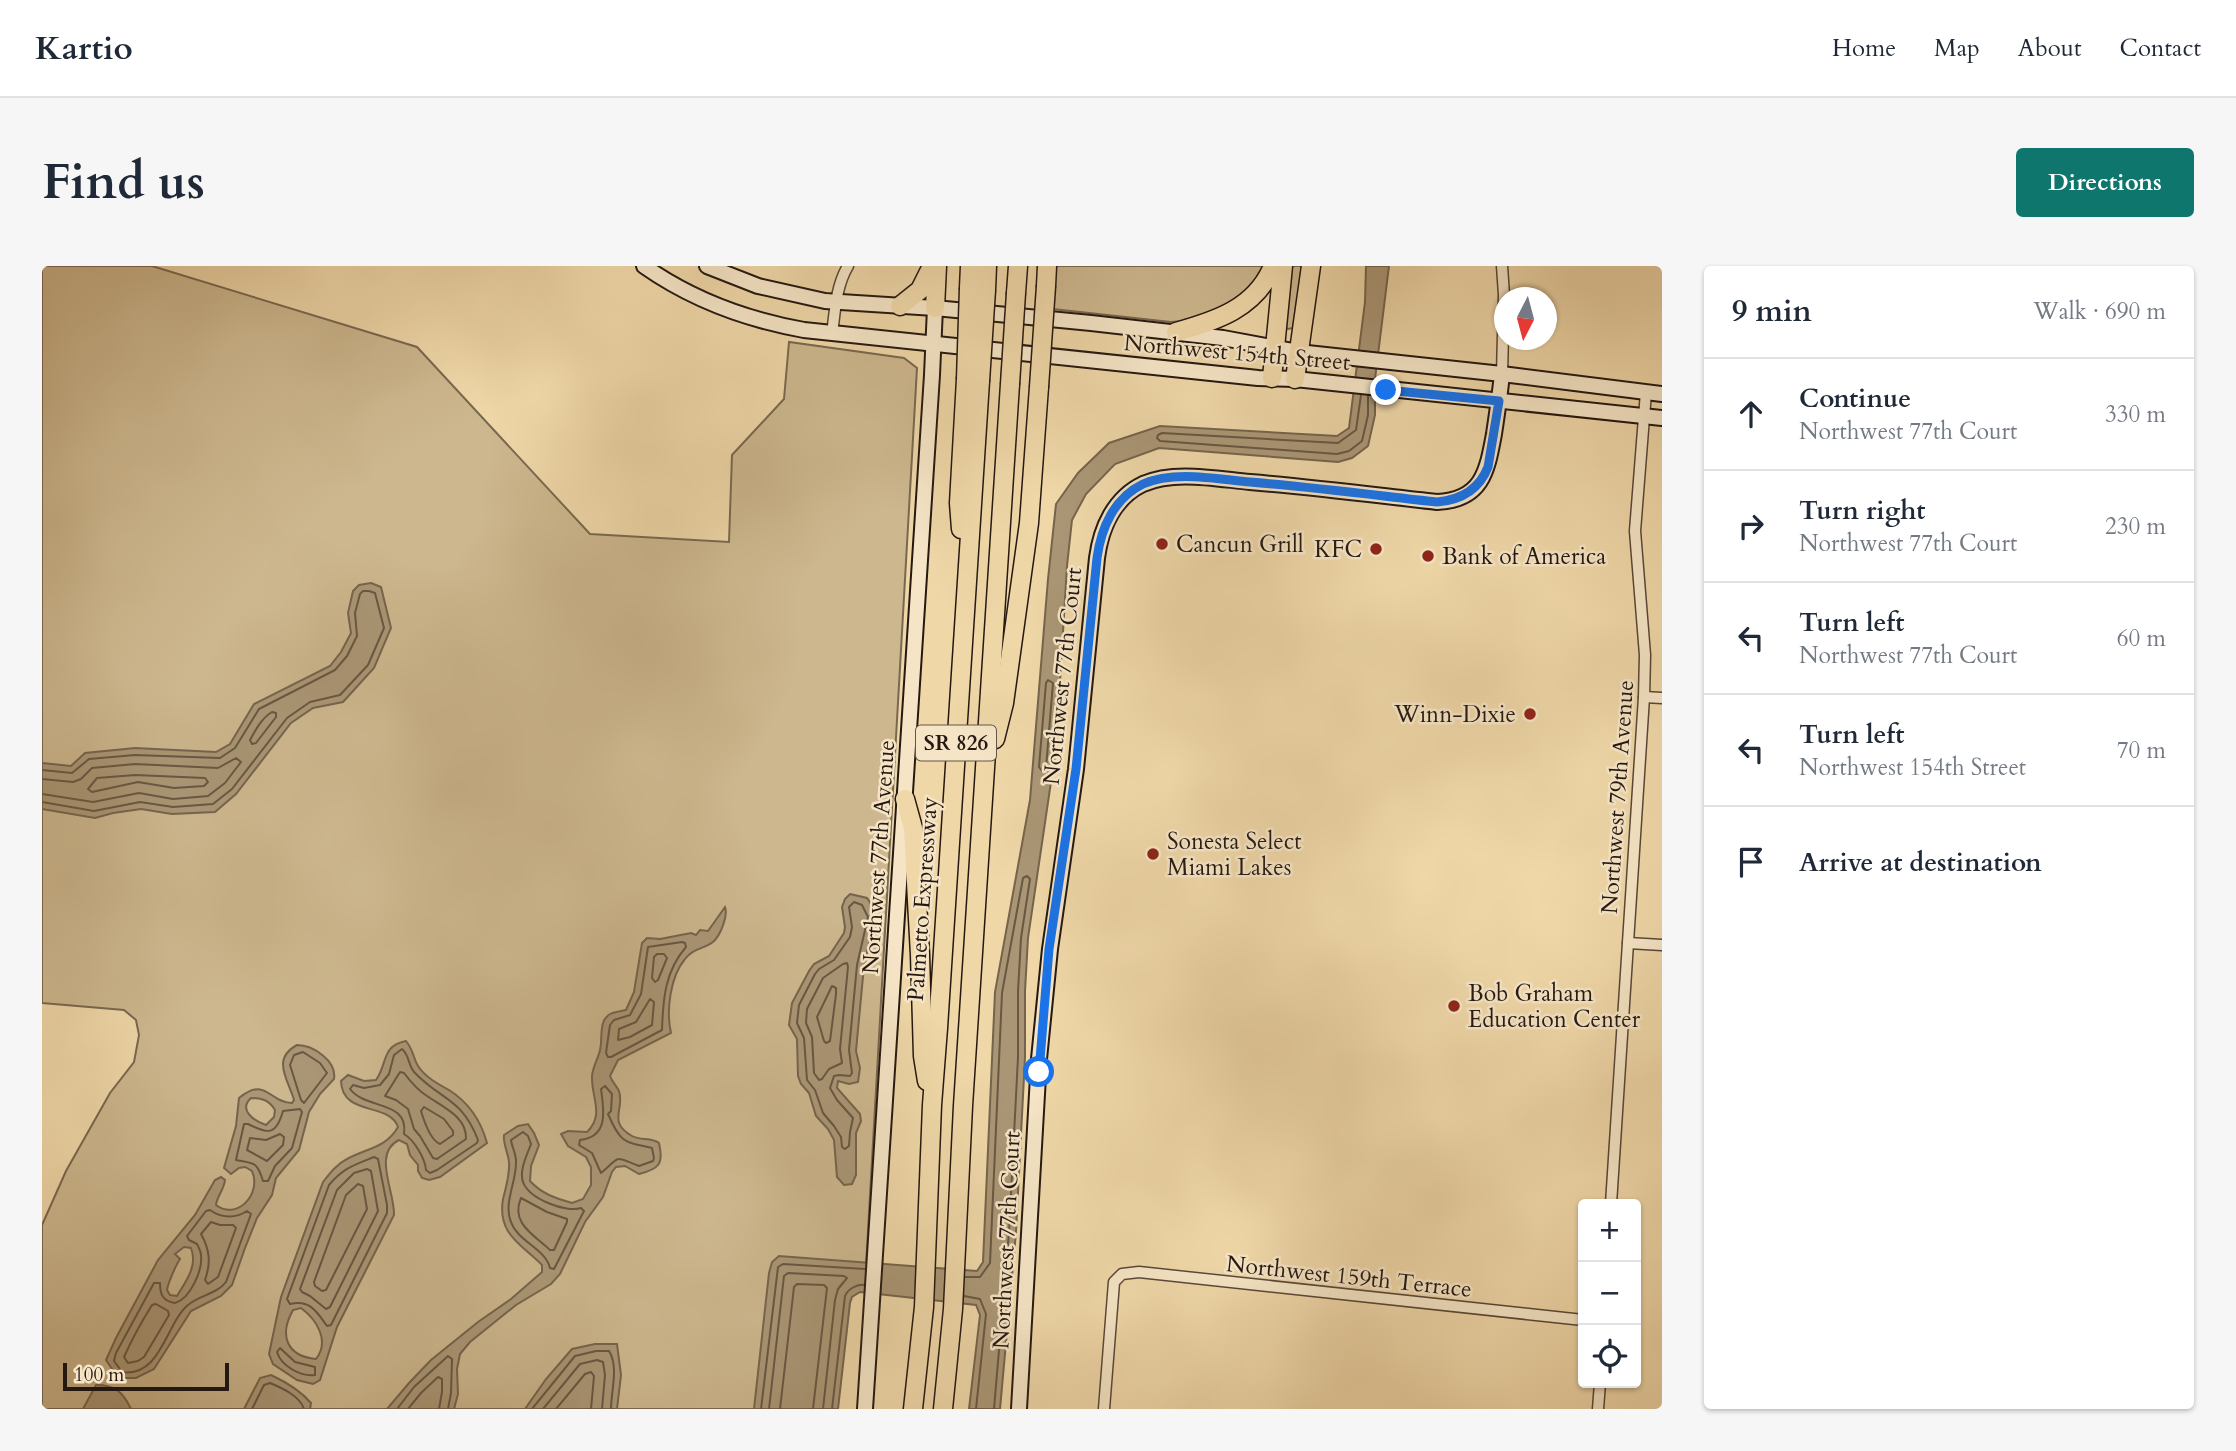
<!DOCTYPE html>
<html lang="en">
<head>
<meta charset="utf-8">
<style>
  :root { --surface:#fff; --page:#f6f6f7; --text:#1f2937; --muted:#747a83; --line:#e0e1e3; --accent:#0f766e }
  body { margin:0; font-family:Cardo,serif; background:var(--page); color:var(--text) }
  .controls { position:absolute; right:21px; bottom:21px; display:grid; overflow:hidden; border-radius:7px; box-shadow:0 2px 5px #0004 }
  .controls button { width:63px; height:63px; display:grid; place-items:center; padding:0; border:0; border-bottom:2px solid var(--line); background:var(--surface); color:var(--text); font:35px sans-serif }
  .compass { position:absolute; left:1452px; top:21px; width:63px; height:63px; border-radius:50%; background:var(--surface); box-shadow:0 2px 5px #0004; rotate:186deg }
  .scale { position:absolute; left:21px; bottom:18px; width:166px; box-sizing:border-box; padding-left:7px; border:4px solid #251811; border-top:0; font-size:19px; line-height:24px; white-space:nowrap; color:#251811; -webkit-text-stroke:5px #f5e5c6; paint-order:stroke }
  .stop { position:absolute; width:21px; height:21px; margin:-16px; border:5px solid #1a73e8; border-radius:50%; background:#fff }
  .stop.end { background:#1a73e8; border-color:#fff; box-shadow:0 2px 7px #0008 }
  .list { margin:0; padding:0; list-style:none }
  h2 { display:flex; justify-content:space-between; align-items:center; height:91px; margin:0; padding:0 28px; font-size:30px }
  h2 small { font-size:23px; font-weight:400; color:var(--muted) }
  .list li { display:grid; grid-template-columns:46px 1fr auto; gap:21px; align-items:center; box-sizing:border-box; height:112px; padding:0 28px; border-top:2px solid var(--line) }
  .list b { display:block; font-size:26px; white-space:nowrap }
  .list p { margin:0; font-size:23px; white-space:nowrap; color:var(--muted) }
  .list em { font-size:23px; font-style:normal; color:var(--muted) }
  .icon { flex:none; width:38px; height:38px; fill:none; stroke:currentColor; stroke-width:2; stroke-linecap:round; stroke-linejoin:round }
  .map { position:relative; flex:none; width:1620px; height:1143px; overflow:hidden; border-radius:7px }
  header { display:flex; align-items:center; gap:42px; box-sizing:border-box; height:98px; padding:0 35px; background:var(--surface); border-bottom:2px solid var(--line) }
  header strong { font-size:33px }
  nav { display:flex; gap:38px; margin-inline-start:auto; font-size:24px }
  .intro { display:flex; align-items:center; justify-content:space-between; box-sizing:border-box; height:168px; padding:0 42px }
  h1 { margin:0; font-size:49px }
  .button { padding:18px 32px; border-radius:7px; background:var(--accent); color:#fff; font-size:24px; font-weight:700 }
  main { display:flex; gap:42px; padding:0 42px }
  aside { flex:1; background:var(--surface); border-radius:7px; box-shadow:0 2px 5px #0004 }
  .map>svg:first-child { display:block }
  .green { fill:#cdb78e; stroke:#796850; stroke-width:2 }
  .water { fill:#aa9675; stroke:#75644d; stroke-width:2; fill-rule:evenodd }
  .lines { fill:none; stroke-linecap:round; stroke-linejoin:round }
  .shore { stroke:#685743; stroke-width:2 }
  .street-casing { stroke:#584837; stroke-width:13 }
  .secondary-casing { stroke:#251811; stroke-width:18 }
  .highway-casing { stroke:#251811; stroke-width:21 }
  .street { stroke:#f5e5c6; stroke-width:10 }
  .secondary { stroke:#f5e5c6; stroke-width:14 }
  .highway { stroke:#efd7a8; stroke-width:18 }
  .highway-bridge-casing { stroke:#251811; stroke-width:21; stroke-linecap:butt }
  .highway-bridge { stroke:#efd7a8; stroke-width:18 }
  .route { stroke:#1a73e8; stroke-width:9 }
  .poi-dot { fill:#8f2418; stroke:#f5e5c6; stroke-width:2.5 }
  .labels { text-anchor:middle; stroke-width:5; stroke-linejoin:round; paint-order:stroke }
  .shield { fill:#f5e5c6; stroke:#635647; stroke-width:2 }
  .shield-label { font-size:21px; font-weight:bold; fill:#251811 }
  .street-label { font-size:23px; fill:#251811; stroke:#f5e5c6 }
  .poi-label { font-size:23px; fill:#251811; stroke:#f5e5c6; text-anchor:start }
</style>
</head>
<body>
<header>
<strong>Kartio</strong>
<nav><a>Home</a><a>Map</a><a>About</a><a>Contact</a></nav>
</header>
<div class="intro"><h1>Find us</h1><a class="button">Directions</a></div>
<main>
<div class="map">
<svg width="1620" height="1143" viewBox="0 0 1620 1143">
  <rect width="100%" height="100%" fill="#efd7a8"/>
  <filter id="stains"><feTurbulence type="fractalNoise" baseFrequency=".00286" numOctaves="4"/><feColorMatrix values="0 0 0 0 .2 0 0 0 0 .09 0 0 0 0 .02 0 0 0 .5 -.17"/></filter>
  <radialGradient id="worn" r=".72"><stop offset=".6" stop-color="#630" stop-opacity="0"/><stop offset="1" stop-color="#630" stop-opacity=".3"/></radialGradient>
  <!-- green -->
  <g class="green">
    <polygon points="0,0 110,0 375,81 548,268 687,276 690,189 742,133 747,76 862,92 875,102 824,1000 720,1143 0,1143 0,959 24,905 68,827 92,796 97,769 94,754 82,744 0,737"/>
    <polygon points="1013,0 1223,0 1206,26 1164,53 1129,56 1011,43"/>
    <polygon points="1249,0 1261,0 1251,62 1246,63 1244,62"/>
  </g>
  <!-- water -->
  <g class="water">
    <polygon points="1324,0 1347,0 1333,113 1333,149 1326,180 1310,192 1296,196 1117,182 1073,198 1044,228 1030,254 1025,300 1014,482 986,672 983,725 983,791 974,966 958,1143 927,1143 938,1049 934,1039 818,1026 810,1031 808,1037 796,1143 712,1143 727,1007 730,996 737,990 935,1005 941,996 953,726 988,534 1006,313 1014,238 1036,207 1067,177 1118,160 1295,170 1307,162 1323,36"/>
    <polygon points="329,317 339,321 349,362 332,402 301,436 271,442 249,457 194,528 173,546 130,548 99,543 71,547 53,552 0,543 0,497 29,500 43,487 93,482 174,486 188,478 212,438 288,400 299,386 309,367 306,347 311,325 317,319"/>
    <polygon points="808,628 825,632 831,641 833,650 822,700 814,785 818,802 816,816 807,818 796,815 795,822 818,848 819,855 814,867 814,909 810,918 802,919 795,911 792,874 786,863 774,850 767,827 759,818 756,810 755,773 747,759 750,737 767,705 772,698 787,690 802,667 803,661 800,641 803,633"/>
    <path d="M 683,641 C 686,649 679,669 671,676 C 662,683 651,682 643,693 C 628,711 624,745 629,767 L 576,794 L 568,810 C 570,816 574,819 577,825 C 583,843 565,856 590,870 C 599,875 609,871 617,877 C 622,898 617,903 597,908 L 583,900 L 574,901 L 570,906 L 561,931 L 543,956 L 518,1008 L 509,1018 L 474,1039 L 428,1076 L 418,1088 L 415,1103 L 416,1128 L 412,1143 L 345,1143 L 367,1117 L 389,1094 L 436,1056 L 469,1033 L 500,1006 L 500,999 C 479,978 455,968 461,933 C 464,922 468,907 467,896 C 466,886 461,879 462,869 L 476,860 L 486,858 L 492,867 L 497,879 L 489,900 L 488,915 C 500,928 513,932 530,937 L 541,933 L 549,919 L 549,901 L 544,891 L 526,880 L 519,868 L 526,865 L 545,866 C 563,849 549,831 550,810 C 551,800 556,793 558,784 C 561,773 556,755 568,748 C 571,746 579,745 584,744 L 592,726 L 600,677 L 605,672 L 618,673 L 649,667 L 654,669 L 658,664 L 666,665 Z"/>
    <path d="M 364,775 C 372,785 371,792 376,800 C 383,811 396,818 407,824 C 426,836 439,855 445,877 L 398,911 L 387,914 L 380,912 L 376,905 L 376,899 L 368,889 L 365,878 L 357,874 C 330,887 353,926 352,949 L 295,1061 L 278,1114 L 271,1118 L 255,1114 L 231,1098 L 227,1088 L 239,1031 L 281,916 C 288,907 295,898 305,893 C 325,882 344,882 356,861 C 348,836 300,851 299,815 L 306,809 L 322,815 L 334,814 C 346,797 339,780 364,775 ZM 259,1042 C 275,1054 288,1075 274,1093 C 244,1090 237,1069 251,1044 Z"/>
    <path d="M 255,779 C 271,779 295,795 292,813 L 278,828 L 267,846 L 257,884 L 234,912 L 230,929 L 215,952 L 203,982 L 190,1019 L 179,1030 L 149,1045 L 112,1103 L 94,1112 L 76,1112 L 64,1094 L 74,1072 L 116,994 L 153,949 L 173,914 L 179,911 L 183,914 C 182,924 175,930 174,939 C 195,955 220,928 210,905 L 203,901 L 197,902 L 189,908 L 182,902 L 194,860 L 197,832 C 224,810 226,836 250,837 L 252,834 C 246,813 229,793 255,779 ZM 209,832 C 220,832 227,834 233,844 L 232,851 L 224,859 C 212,855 196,844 209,832 ZM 142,981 L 149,982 C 156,1000 144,1015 135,1030 L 128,1029 L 125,1024 C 126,1017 134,999 138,993 L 133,988 Z"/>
    <polygon points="553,1078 575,1078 579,1109 575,1143 483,1143 504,1113 530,1083"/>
    <path d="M 229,1109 C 244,1116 258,1124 269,1137 L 268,1143 L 202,1143 L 218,1112 Z"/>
    <path d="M 54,1119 C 73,1119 81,1126 89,1143 L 41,1143 Z"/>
  </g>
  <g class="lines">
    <!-- shore -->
    <g class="shore">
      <polyline points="1319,129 1314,164 1296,177 1120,167 1116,169 1115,172 1118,175 1295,188 1307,185 1320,175 1326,149 1326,130"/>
      <polygon points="1006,414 1011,417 1004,502 1000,505 997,501 1004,417"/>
      <path d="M 230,446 L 234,447 L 234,451 L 214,477 L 210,478 L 208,474 C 214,463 220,452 230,446 Z"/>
      <polyline points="0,504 30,507 47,493 93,489 178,492 193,482 217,443 293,404 305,390 315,370 313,347 318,328 321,325 327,325 333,327 342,362 326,399 298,429 268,436 245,452 190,523 171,538 131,541 98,536 52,545 0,536"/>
      <polygon points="93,509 163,512 166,516 162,520 132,522 96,516 50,526 46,523 55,512"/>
      <polyline points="0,513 31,516 39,513 50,502 93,498 176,502 194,492 199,496 183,517 166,530 131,533 97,527 51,536 0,528"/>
      <polygon points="812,636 820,639 826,651 815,699 807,784 810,807 808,810 797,809 792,810 788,822 795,834 811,852 808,866 807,880 803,883 800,881 799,871 792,860 781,847 773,824 765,814 762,772 755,757 757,739 773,708 777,703 792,694 808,671 810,661 807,641"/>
      <path d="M 640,676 L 643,677 L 644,681 C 623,705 621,733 620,764 L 569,791 L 566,791 L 564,787 L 568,759 L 572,754 L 588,749 L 599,728 L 606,681 Z"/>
      <polygon points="615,688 622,688 625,692 616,714 613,716 610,712 612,691"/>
      <polygon points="801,698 805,697 806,701 798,783 800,797 787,803 780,813 777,814 772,807 770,771 764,757 765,743 781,712"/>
      <polygon points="790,720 794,722 794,728 788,775 784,777 782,775 775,751"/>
      <polygon points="608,733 612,736 610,759 588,771 576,774 577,763 594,756"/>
      <path d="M 360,783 C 368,790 366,800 373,807 C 400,835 420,832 436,874 L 435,877 L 395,904 L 388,907 L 384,904 C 383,892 372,874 362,868 C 367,834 324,844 308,823 L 311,819 L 322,822 L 338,819 L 347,808 L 352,789 Z"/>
      <polygon points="261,786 278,797 285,807 262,837 259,834 248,799 252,789"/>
      <path d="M 358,806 L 362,807 C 368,815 377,825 385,830 C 401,841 425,851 424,873 L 395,893 L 391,892 L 378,870 L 372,863 L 366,843 L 354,834 L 343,830 Z"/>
      <path d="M 563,820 L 570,828 L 569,845 L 566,848 C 578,876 581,876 610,882 L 612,892 L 611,895 L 597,900 C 571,890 580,889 559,907 L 550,887 L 537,879 L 538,874 C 567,871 562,844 559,823 Z"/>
      <path d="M 382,841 L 402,853 L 411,865 L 411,869 L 398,878 C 388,874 382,855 379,845 Z"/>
      <path d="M 258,843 L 260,846 L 250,882 L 233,900 L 226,915 L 221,915 C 215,895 211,897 194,894 L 202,858 L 206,858 C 226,868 234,870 241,845 Z"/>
      <path d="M 481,866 L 486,870 L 489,878 C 485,889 477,904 481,916 C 487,933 524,947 539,942 L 542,945 L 512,1003 L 508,1002 C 503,982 476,976 469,956 C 461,937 475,915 474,895 C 474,888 470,881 469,874 Z"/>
      <polygon points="238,868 242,871 241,879 225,895 205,884 208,872 224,874"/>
      <path d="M 332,891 L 336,893 L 345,939 L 345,947 L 289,1059 L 285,1060 C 275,1046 268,1033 248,1038 L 245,1033 L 287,919 C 301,902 312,899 332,891 Z"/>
      <polygon points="325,903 329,905 336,945 288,1041 284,1043 268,1030 260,1026 258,1023 295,924 312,907"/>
      <polygon points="316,918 321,920 325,943 284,1024 280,1025 273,1020 272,1016 304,929"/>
      <path d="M 479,932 L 505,946 L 525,953 L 525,956 L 512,984 L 508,984 C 492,969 468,957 479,932 Z"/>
      <path d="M 168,944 C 179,952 193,953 205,945 L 209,948 L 184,1016 C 175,1028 158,1029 146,1039 C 124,1057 119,1112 80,1106 L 72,1095 L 74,1087 L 112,1017 L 118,1017 C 118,1029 121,1035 133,1037 C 148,1033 161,1004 159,989 C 159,986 156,980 155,978 L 147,974 L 145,970 L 164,945 Z"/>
      <path d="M 169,956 L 178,959 L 191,959 L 194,962 L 176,1011 L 166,1018 L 163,1014 C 169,997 168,984 159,968 Z"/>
      <polyline points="923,1011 938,1011 948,997 960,727 981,612 985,610 988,613 979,672 976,725 976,791 967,966 952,1143"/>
      <polyline points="922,1030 938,1033 944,1048 934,1143"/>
      <path d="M 114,1038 L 126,1045 L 127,1049 L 102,1091 L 96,1095 L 86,1097 L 82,1091 C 90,1073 100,1055 110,1039 Z"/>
      <path d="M 238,1082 L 253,1096 L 273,1101 L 273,1109 C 259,1111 239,1100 235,1086 Z"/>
      <path d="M 210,1143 L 222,1119 L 228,1117 C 240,1122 258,1130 262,1143"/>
      <polyline points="355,1143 372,1121 406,1090 410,1093 409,1127 406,1143"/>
      <polyline points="366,1143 379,1127 396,1111 400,1113 400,1126 397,1143"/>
      <path d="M 490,1143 L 533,1090 L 554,1085 L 567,1085 C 577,1101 569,1125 569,1143"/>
      <polyline points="501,1143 538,1098 555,1094 561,1096 563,1109 560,1143"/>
      <polyline points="514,1143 543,1108 549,1106 552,1110 549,1143"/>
      <polyline points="719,1143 736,1001 741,998 823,1003"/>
      <polyline points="727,1143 742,1010 746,1007 802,1010 805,1012 796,1023 793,1034 781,1143"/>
      <polyline points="738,1143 752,1021 755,1018 782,1019 785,1022 771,1143"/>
      <path d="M 790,1143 L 803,1030 C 806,1023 815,1018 822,1019"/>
    </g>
    <defs>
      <g id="street">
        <polyline points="1460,0 1462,29 1460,108"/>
        <path d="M 790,68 C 793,45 794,20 806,0"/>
        <polyline points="1602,431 1620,432"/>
        <polyline points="1586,677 1620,679"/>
        <polyline points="1569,938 1602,431 1603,389 1593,265 1604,126"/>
        <polyline points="1062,1143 1072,1016 1080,1008 1097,1006 1541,1054"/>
        <polyline points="1556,1143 1558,1117"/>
      </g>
      <g id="secondary">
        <path d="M 602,0 C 649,33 706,54 762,64 L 1216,112 L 1253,113 L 1620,152"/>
        <polyline points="665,0 716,20 783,35 893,42 1049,57 1181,72 1256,86 1460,108 1620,128"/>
        <polyline points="823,1143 890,109 893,42"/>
        <path d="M 977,1143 L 997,793 L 1008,683 L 1034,503 L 1055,292 C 1059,262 1072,232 1101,218 C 1132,204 1175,213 1208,216 C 1270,221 1332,229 1395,236 C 1440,234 1445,206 1452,168 C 1455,148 1458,128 1460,108"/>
      </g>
      <g id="highway">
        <polyline points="1004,20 1005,0"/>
        <polyline points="927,22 928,0"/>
        <polyline points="944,24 945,0"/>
        <polyline points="974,27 976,0"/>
        <polyline points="858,40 878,24 890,0"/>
        <polyline points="893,42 895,0"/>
        <path d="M 1134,66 C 1174,55 1214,42 1231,0"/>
        <polyline points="1230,112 1241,0"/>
        <polyline points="1253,113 1269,0"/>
        <polyline points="919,263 917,237 924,113"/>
        <polyline points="953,473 962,437 987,257 997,121"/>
        <polyline points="863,533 871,562 878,689 881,790 885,815"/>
        <polyline points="871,1143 882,1041 890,839 896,762 938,115"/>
        <polyline points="901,1143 911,1043 921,840 968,118"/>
      </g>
    </defs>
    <!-- street casing -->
    <use href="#street" class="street-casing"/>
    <!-- secondary casing -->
    <use href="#secondary" class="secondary-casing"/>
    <!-- highway casing -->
    <use href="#highway" class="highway-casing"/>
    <!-- street -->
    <use href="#street" class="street"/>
    <!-- secondary -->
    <use href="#secondary" class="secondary"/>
    <!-- highway -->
    <use href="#highway" class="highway"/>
    <defs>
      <g id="highway-bridge">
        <polyline points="924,113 927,22"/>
        <polyline points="938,115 944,24"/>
        <polyline points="968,118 974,27"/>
        <polyline points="997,121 1004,20"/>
      </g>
    </defs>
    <!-- highway-bridge casing -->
    <use href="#highway-bridge" class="highway-bridge-casing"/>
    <!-- highway-bridge -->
    <use href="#highway-bridge" class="highway-bridge"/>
  </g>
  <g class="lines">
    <!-- route -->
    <path class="route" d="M 997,806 L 1007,683 L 1034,503 L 1055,292 C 1059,262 1072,232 1101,218 C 1132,204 1175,213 1208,216 C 1270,221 1332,229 1395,236 C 1419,234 1437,224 1446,201 L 1457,135 L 1344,124"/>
  </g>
  <!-- markers -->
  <g class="poi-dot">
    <circle cx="1120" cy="278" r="7"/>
    <circle cx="1334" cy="283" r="7"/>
    <circle cx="1386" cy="290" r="7"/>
    <circle cx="1488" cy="448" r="7"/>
    <circle cx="1111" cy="588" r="7"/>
    <circle cx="1412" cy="740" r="7"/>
  </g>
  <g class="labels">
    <!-- shield labels -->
    <rect class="shield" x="874" y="459.5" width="80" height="35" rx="5"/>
    <g class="shield-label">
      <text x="914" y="484">SR 826</text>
    </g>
    <!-- street labels -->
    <g class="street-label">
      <text transform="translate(1195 86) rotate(5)" y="8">Northwest 154th Street</text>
      <text transform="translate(1020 410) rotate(-84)" y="8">Northwest 77th Court</text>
      <text transform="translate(1575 531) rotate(-86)" y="8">Northwest 79th Avenue</text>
      <text transform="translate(836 591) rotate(-86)" y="8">Northwest 77th Avenue</text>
      <text transform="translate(880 633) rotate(-86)" y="8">Palmetto Expressway</text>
      <text transform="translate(964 974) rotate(-87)" y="8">Northwest 77th Court</text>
      <text transform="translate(1307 1010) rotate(6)" y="8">Northwest 159th Terrace</text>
    </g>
    <!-- poi labels -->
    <g class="poi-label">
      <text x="1134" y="286">Cancun Grill</text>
      <text x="1320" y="291" text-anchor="end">KFC</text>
      <text x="1400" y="298">Bank of America</text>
      <text x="1474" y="456" text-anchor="end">Winn-Dixie</text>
      <text x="1125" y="583">Sonesta Select<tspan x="1125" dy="26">Miami Lakes</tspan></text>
      <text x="1426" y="735">Bob Graham<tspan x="1426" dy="26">Education Center</tspan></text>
    </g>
  </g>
  <rect width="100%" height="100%" filter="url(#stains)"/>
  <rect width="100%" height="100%" fill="url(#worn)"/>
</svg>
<div class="controls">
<button>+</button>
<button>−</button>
<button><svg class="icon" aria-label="locate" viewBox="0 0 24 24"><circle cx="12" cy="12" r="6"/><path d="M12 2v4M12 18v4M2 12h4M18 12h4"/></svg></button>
</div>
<svg class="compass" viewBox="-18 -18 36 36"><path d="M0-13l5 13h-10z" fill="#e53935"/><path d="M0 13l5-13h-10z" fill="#747a83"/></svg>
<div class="scale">100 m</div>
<div class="stop" style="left:997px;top:806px"></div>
<div class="stop end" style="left:1344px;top:124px"></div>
</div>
<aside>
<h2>9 min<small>Walk · 690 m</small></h2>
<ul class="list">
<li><svg class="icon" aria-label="ahead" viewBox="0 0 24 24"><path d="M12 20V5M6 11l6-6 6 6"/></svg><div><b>Continue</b><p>Northwest 77th Court</p></div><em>330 m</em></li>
<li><svg class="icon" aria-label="right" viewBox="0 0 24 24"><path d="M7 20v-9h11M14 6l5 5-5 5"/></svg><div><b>Turn right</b><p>Northwest 77th Court</p></div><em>230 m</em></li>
<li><svg class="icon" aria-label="left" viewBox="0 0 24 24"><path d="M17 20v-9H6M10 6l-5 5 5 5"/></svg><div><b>Turn left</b><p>Northwest 77th Court</p></div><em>60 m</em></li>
<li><svg class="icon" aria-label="left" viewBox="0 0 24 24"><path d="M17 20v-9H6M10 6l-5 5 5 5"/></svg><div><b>Turn left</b><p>Northwest 154th Street</p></div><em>70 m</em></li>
<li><svg class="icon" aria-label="arrive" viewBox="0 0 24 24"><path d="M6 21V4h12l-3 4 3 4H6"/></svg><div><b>Arrive at destination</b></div></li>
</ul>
</aside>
</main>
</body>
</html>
